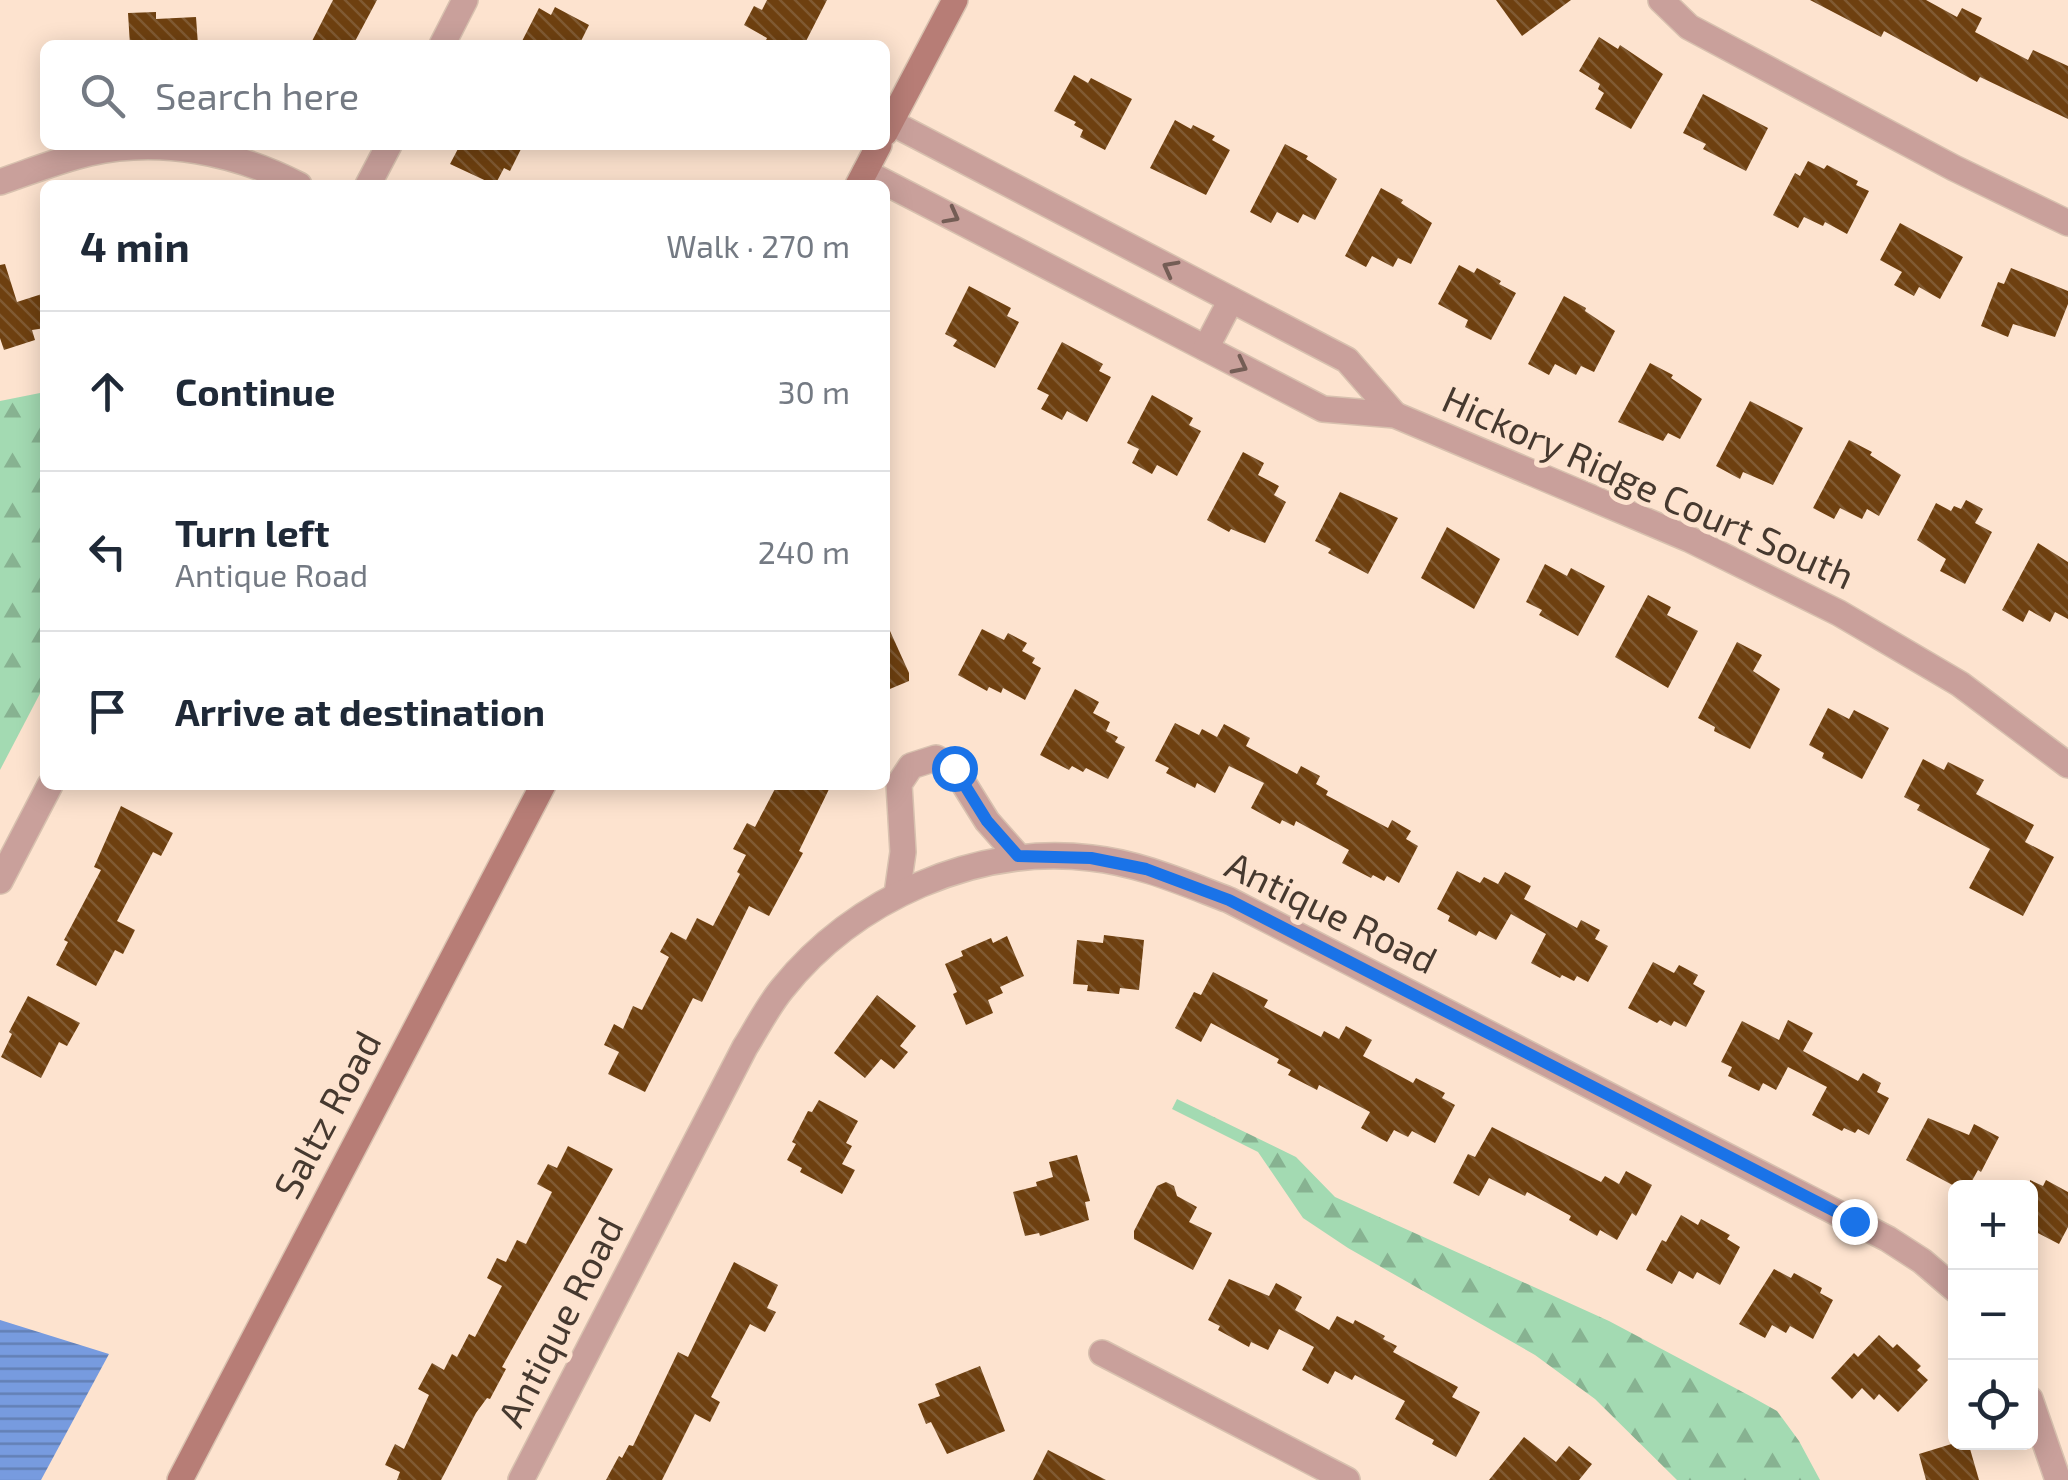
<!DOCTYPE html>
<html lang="en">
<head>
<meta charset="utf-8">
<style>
  :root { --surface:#fff; --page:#f6f6f7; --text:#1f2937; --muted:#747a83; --line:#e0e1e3 }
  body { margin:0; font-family:"Exo 2",sans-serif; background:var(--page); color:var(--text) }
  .controls { position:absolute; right:30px; bottom:30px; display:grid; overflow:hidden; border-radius:15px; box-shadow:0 5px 25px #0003 }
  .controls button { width:90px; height:90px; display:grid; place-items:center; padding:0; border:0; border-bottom:2px solid var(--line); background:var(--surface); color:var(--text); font:50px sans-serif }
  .stop { position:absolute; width:30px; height:30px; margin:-22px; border:8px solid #1a73e8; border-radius:50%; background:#fff }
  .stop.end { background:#1a73e8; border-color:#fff; box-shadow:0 2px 10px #0008 }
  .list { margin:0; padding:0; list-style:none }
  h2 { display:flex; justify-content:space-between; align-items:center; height:130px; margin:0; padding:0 40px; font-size:42px }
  h2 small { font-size:32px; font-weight:400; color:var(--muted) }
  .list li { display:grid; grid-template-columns:65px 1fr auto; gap:30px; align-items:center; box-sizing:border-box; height:160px; padding:0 40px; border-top:2px solid var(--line) }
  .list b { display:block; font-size:38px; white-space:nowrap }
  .list p { margin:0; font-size:32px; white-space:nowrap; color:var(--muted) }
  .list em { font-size:32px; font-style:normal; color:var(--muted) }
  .icon { flex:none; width:55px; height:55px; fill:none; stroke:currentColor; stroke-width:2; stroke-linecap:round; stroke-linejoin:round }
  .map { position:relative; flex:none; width:2068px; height:1480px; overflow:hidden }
  .search { position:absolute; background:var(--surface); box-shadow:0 5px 25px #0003; left:40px; top:40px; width:850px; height:110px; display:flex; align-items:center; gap:25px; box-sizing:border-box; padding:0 35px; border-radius:15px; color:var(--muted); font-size:38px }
  .panel { position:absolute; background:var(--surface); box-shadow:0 5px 25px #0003; left:40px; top:180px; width:850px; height:610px; border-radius:15px }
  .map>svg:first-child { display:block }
  .forest { fill:url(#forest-firs) }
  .water { fill:url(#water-rules) }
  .building { fill:url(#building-back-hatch) }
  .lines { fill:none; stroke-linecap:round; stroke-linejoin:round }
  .street-casing { stroke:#d8c1af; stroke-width:28 }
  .secondary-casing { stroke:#d8c1af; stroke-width:28 }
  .street { stroke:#c9a09b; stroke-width:25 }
  .secondary { stroke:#b77d76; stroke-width:25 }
  .oneway { stroke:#745d55 }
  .route { stroke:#1a73e8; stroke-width:12 }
  .labels { text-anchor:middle; stroke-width:10; stroke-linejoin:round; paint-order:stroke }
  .street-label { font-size:38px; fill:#46392f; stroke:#fde3cf }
</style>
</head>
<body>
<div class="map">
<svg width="2068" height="1480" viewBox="0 0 2068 1480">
  <defs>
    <pattern id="forest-firs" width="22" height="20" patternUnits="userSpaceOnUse" patternTransform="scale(2.5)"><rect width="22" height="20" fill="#a3dab2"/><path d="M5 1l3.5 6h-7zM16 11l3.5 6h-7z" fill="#87b291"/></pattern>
    <pattern id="water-rules" width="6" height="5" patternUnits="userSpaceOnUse" patternTransform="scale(2.5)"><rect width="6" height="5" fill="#779bdf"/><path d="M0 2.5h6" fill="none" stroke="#637fb5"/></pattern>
    <pattern id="building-back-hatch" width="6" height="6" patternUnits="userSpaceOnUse" patternTransform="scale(2.5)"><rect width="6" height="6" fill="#6e4010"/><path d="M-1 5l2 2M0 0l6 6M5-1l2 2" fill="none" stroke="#805a33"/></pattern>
  </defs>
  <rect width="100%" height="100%" fill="#fde3cf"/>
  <!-- forest -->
  <g class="forest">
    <polygon points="45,392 45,684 0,770 0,401"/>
    <polygon points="1177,1099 1296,1157 1335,1197 1609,1321 1752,1397 1777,1411 1799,1441 1820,1480 1677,1480 1595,1399 1535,1355 1348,1248 1303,1218 1258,1152 1172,1109"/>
  </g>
  <!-- water -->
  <polygon class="water" points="0,1320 109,1354 41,1480 0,1480"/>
  <!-- building -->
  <g class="building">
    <polygon points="333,0 377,0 353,45 310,45"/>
    <polygon points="767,0 827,0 804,45 764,45 767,38 744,25 754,6 762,10"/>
    <polygon points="1496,0 1571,0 1522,36"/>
    <polygon points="1810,0 1926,0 1957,17 1962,8 1982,18 1975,32 2028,60 2033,50 2068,66 2068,119 1980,77 1977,82 1884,31 1881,37"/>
    <polygon points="555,7 589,25 579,45 520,45 539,8 551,15"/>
    <polygon points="156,12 156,19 196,17 198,45 130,45 128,13"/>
    <polygon points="1599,37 1618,49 1620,45 1663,74 1631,129 1595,109 1604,93 1598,89 1600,84 1579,71"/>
    <polygon points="1074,75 1088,83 1091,78 1132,99 1105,150 1080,137 1083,130 1074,125 1076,122 1054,111"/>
    <polygon points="1703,94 1768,128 1746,171 1703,149 1706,144 1683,133"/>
    <polygon points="1175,120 1191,129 1193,125 1215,136 1212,140 1230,150 1206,195 1150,168"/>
    <polygon points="1285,144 1308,156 1306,159 1337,179 1315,220 1303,214 1298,223 1277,212 1271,223 1250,212"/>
    <polygon points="460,145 523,145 510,171 504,168 495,185 450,164"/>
    <polygon points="1808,161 1824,169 1827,165 1858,181 1856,185 1869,191 1847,234 1825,222 1823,226 1804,217 1798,228 1773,215 1795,173 1800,176"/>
    <polygon points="1381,188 1403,200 1401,203 1432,223 1411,264 1398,258 1393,267 1372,256 1366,267 1345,256"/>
    <polygon points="1900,223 1963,257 1940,299 1919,287 1914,296 1894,285 1902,272 1880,260"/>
    <polygon points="5,264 17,302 45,293 45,328 32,330 35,340 4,350 0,338 0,265"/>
    <polygon points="1459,265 1474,273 1477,268 1501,281 1499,284 1516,293 1491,340 1465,327 1468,320 1438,304"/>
    <polygon points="2011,268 2068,291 2068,304 2055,337 2013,324 2008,337 1981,326 1998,282 2004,284"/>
    <polygon points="969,286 1011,308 1007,316 1019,322 995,368 953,346 957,340 945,334"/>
    <polygon points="1564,296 1586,308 1585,311 1615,331 1594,372 1581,366 1576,375 1555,364 1549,375 1528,364"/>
    <polygon points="1062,342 1103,364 1099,371 1111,377 1087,422 1067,411 1062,420 1041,409 1049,395 1037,389"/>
    <polygon points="1650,363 1673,375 1671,378 1702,399 1680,439 1668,433 1663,441 1618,422"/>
    <polygon points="1152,395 1193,418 1189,425 1201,431 1177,476 1157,465 1152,474 1132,463 1139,449 1127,443"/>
    <polygon points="1750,401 1803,428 1773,485 1743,472 1740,479 1716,466"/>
    <polygon points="1849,440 1872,452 1870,455 1901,475 1879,516 1867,509 1862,519 1840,508 1834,519 1813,508"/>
    <polygon points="1243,452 1264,463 1258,475 1279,486 1274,495 1286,502 1265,543 1231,529 1229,532 1207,520"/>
    <polygon points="1340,492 1398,518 1368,574 1328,553 1331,549 1315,541"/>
    <polygon points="1966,500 1983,509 1975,523 1992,532 1965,584 1940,571 1946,559 1917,540 1936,503 1951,511 1954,506 1961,509"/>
    <polygon points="1447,527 1500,559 1474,609 1421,578"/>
    <polygon points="2038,543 2068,562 2068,619 2055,612 2050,622 2029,610 2023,622 2002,610"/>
    <polygon points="1545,564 1567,576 1571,568 1605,586 1578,636 1539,615 1542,610 1526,602"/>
    <polygon points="1648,595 1671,607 1667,615 1698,631 1668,688 1615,657"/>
    <polygon points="885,620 909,673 909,681 885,691"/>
    <polygon points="982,629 1004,640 1008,633 1027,643 1022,651 1035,658 1032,663 1041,668 1025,700 1003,688 1001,693 989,687 987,691 958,675"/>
    <polygon points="1737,642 1762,655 1753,671 1780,689 1750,749 1714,731 1715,727 1698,718"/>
    <polygon points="1075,689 1099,702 1093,713 1110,722 1106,731 1118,737 1115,742 1125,747 1108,779 1086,768 1083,772 1072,766 1069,770 1040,755"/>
    <polygon points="1828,708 1849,719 1854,710 1889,728 1862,779 1822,758 1824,753 1809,745"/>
    <polygon points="1175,723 1199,735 1202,729 1217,737 1224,724 1250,738 1246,746 1297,774 1301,766 1320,776 1316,784 1328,791 1326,795 1388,828 1392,820 1411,831 1406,839 1418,846 1399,883 1387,876 1384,881 1373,875 1371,878 1342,863 1349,850 1296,821 1294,826 1282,820 1280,824 1251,808 1264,783 1229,766 1215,793 1197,783 1195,788 1166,773 1169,768 1155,761"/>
    <polygon points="1923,759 1944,770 1948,762 1984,780 1976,794 2034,825 2025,842 2054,857 2023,916 1969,888 1990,849 1917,810 1920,805 1904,797"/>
    <polygon points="777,785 831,785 799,851 803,853 769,916 749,906 702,1002 693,998 645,1092 608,1074 619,1052 604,1045 614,1024 623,1029 633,1006 642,1010 669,957 660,952 671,932 686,940 697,918 713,926 740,874 737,872 746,855 733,849 747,823 755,827"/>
    <polygon points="121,806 173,833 161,856 153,852 117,921 135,930 123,954 115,950 96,986 56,965 68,942 64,940 101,870 94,867"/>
    <polygon points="1457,871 1480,883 1484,877 1498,884 1505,872 1531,886 1524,899 1577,928 1581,920 1600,930 1595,939 1608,946 1588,982 1577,976 1574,981 1562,975 1560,978 1531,963 1546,934 1511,914 1496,940 1479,931 1476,936 1448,921 1450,916 1437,909"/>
    <polygon points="1104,935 1144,940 1139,990 1120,988 1119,994 1087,991 1088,985 1073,984 1077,940 1103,943"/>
    <polygon points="1007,936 1024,976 1000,987 1003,993 988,1000 993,1013 966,1025 953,994 957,992 945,964 963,956 961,951 991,938 993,943"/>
    <polygon points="1653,962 1674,973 1679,965 1698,975 1693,984 1705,991 1686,1027 1674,1021 1671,1026 1660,1020 1657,1023 1628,1008"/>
    <polygon points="1213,972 1268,1000 1264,1007 1321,1037 1324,1031 1339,1039 1346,1026 1372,1040 1363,1056 1413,1083 1416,1078 1445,1093 1442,1098 1455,1105 1435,1143 1412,1131 1408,1137 1394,1130 1387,1142 1361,1128 1370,1112 1319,1085 1317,1090 1288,1075 1291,1070 1277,1063 1279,1059 1211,1023 1201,1042 1175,1028 1194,992 1201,995"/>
    <polygon points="877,995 916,1026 900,1046 908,1052 894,1069 881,1059 865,1078 834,1053"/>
    <polygon points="28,996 80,1023 67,1046 59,1042 41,1078 1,1057 12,1034 9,1032"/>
    <polygon points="1788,1020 1813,1033 1803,1051 1858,1081 1863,1073 1881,1083 1877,1092 1889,1098 1869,1135 1858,1129 1855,1133 1844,1128 1842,1131 1812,1115 1827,1087 1788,1067 1776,1090 1763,1083 1759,1091 1728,1076 1732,1067 1721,1062 1742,1021 1779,1040"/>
    <polygon points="819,1100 858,1121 846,1143 852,1146 842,1164 855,1170 842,1194 800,1172 802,1168 787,1160 796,1144 792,1142 808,1111 812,1112"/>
    <polygon points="1928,1118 1969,1135 1974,1124 1999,1137 1981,1172 1978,1170 1968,1188 1958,1188 1906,1160"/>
    <polygon points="1492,1127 1601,1182 1605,1176 1619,1184 1626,1171 1652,1185 1636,1216 1632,1213 1617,1240 1600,1230 1597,1236 1569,1220 1571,1216 1527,1192 1525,1196 1489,1178 1479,1196 1453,1183 1468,1154 1475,1157"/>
    <polygon points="568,1146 613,1169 502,1367 506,1369 490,1399 487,1398 476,1413 441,1480 397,1480 400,1472 385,1465 395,1444 404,1449 429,1395 418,1389 432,1363 444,1370 452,1354 457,1357 469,1334 475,1337 502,1286 487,1278 497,1258 506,1262 517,1240 526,1244 552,1192 537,1184 548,1164 557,1168"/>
    <polygon points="1077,1155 1090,1201 1085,1202 1089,1220 1040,1236 1039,1233 1025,1236 1013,1192 1037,1186 1036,1182 1053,1177 1049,1162"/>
    <polygon points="2030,1180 2043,1186 2046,1180 2068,1192 2068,1227 2059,1244 2030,1229"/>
    <polygon points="1166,1182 1174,1186 1177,1196 1197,1207 1189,1222 1212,1233 1193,1270 1134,1239 1134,1231 1157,1186"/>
    <polygon points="1681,1215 1698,1225 1701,1219 1730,1235 1727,1239 1740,1247 1720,1285 1697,1272 1693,1279 1679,1271 1672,1284 1646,1270 1662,1240 1666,1242"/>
    <polygon points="734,1262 778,1285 767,1308 776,1312 765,1332 750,1324 711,1397 720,1402 710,1422 695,1414 662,1480 606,1480 619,1456 622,1458 629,1445 633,1446 678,1352 688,1357"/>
    <polygon points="1774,1269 1791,1278 1794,1273 1822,1288 1820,1293 1833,1300 1813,1339 1790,1326 1786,1333 1772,1325 1765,1338 1739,1324"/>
    <polygon points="1229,1279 1269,1296 1276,1283 1302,1297 1295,1310 1329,1330 1337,1316 1353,1324 1355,1320 1385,1336 1383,1339 1397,1346 1393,1352 1458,1387 1452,1397 1480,1412 1456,1457 1432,1444 1434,1440 1395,1419 1405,1401 1355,1375 1352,1380 1335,1371 1328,1384 1302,1370 1314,1347 1279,1329 1268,1350 1251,1342 1249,1347 1218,1330 1220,1326 1208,1320"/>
    <polygon points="1879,1335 1893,1348 1897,1344 1921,1366 1917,1370 1928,1380 1898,1412 1879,1394 1874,1400 1862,1388 1852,1399 1831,1378 1854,1353 1858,1357"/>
    <polygon points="980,1366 1005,1431 947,1454 931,1422 926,1424 918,1404 940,1396 935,1384"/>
    <polygon points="1524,1437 1556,1462 1569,1446 1592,1464 1579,1480 1489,1480"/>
    <polygon points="1958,1442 1968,1442 1979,1480 1926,1480 1919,1454"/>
    <polygon points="1048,1450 1106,1480 1033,1480"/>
  </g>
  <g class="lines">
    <defs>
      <g id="street">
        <polyline points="1661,0 1689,27 1954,168 2068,223"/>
        <polyline points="442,45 465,0"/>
        <polyline points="890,122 1347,360 1395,415"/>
        <polyline points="865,172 1323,409 1395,415 1689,539 1839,613 1960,684 2068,765"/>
        <path d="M 0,182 C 29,172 59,160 89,153 C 160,137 235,152 299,185"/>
        <polyline points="368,185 389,145"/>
        <polyline points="1206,348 1231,300"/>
        <polyline points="0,881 50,785"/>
        <polyline points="897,894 903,852 899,784 911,766 936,758 954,768 987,821 1018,856"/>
        <polyline points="1102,1353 1347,1480"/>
        <polyline points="2030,1399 2058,1480"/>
        <path d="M 521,1480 L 745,1047 C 757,1028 768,1006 782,989 C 854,899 976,844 1091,858 C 1139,863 1184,883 1229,900 L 1888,1239 L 1922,1261 L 1956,1290"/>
      </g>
      <g id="secondary">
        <polyline points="885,133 955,0"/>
        <polyline points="858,185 879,145"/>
        <polyline points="180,1480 543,785"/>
      </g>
    </defs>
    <!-- street casing -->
    <use href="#street" class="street-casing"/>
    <!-- secondary casing -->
    <use href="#secondary" class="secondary-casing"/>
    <!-- street -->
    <use href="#street" class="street"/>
    <!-- secondary -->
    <use href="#secondary" class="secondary"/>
  </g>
  <!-- one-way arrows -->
  <defs><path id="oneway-chevron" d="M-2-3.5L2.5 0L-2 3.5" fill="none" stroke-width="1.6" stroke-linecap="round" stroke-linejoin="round" transform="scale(2.5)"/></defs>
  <g class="oneway">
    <use href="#oneway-chevron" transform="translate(952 216) rotate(28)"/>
    <use href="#oneway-chevron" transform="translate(1170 268) rotate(-152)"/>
    <use href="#oneway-chevron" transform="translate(1240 366) rotate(27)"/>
  </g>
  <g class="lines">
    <!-- route -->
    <polyline class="route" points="954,768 987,821 1018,856 1091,858 1146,869 1229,900 1854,1221"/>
  </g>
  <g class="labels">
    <!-- street labels -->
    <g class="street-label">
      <text transform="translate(1648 488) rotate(24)" y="13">Hickory Ridge Court South</text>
      <text transform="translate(1331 913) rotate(26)" y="13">Antique Road</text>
      <text transform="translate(328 1115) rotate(-62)" y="13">Saltz Road</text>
      <text transform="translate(561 1322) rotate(-63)" y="13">Antique Road</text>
    </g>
  </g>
</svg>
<div class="controls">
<button>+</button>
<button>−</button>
<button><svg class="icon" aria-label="locate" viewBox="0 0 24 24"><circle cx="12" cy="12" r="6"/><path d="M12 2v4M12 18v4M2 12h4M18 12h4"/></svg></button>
</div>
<div class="stop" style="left:954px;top:768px"></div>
<div class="stop end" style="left:1854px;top:1221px"></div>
<div class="search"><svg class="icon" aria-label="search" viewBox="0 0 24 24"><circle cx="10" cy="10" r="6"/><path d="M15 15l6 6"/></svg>Search here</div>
<section class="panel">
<h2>4 min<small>Walk · 270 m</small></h2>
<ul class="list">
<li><svg class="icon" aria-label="ahead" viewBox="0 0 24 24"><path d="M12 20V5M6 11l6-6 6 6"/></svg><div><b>Continue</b></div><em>30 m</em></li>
<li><svg class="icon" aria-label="left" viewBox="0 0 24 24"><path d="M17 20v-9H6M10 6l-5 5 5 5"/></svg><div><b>Turn left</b><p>Antique Road</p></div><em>240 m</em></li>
<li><svg class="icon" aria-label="arrive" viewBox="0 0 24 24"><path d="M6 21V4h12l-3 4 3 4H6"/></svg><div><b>Arrive at destination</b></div></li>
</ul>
</section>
</div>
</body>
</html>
